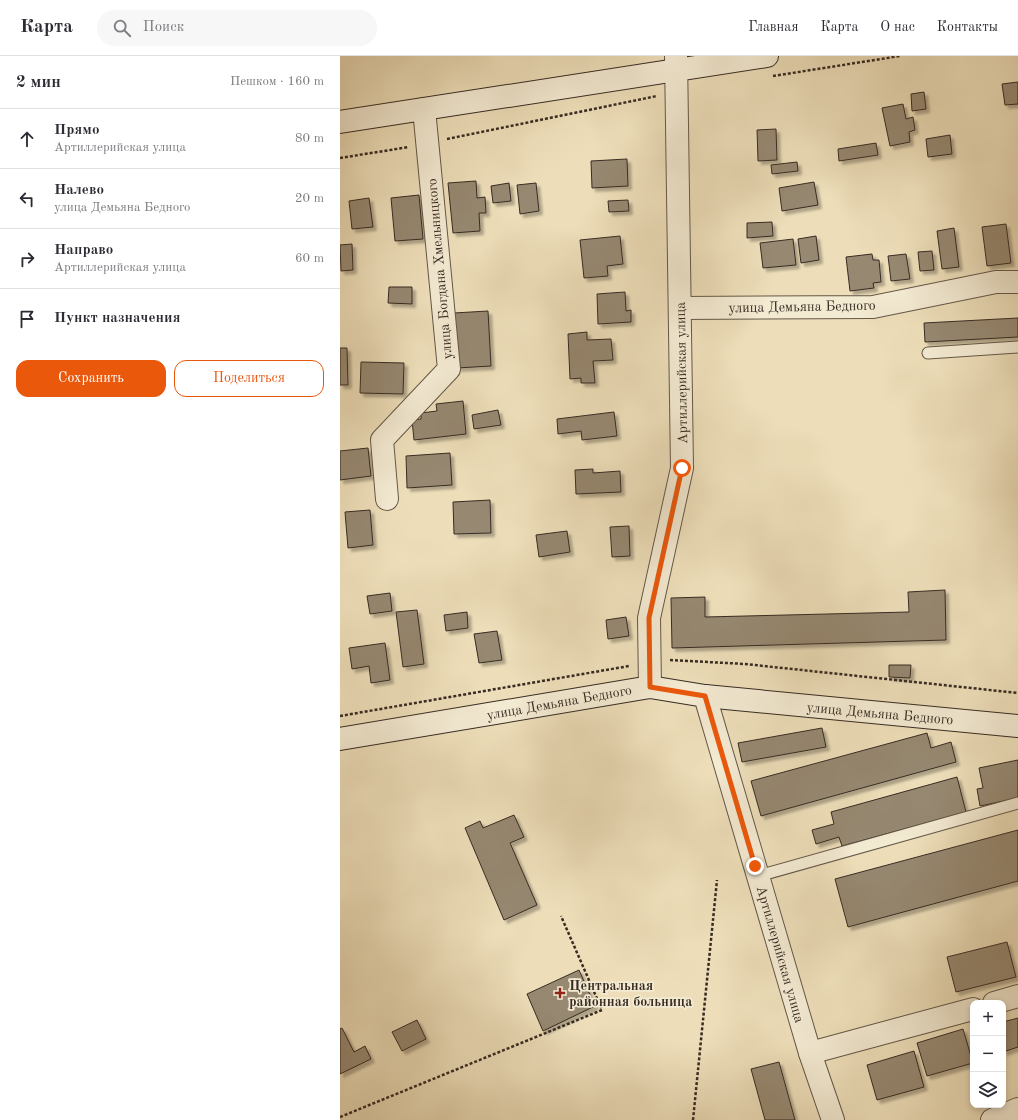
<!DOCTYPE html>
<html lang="ru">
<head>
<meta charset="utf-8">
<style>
  :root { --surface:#fff; --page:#f7f7f7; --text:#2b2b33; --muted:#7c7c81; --line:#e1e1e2; --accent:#ea580c }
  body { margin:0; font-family:"Old Standard TT",serif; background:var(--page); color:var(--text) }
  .controls { position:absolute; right:12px; bottom:12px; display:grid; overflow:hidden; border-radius:8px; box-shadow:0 2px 6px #0003 }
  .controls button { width:36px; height:36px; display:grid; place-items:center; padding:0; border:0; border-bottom:1px solid var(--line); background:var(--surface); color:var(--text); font:20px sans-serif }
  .stop { position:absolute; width:12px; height:12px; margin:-9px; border:3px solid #ea580c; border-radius:50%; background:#fff }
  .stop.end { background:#ea580c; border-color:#fff; box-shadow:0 1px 4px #0008 }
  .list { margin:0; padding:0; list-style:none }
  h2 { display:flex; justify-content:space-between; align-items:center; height:52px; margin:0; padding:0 16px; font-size:17px }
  h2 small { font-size:13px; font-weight:400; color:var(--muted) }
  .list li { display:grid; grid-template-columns:26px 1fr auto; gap:12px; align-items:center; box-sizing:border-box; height:60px; padding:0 16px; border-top:1px solid var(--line) }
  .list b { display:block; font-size:15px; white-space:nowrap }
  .list p { margin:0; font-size:13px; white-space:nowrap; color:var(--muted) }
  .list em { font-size:13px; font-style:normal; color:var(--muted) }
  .actions { display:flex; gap:8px; padding:12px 16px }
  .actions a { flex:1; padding:9px 0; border:1px solid var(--accent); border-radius:12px; text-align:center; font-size:14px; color:var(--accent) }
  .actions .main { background:var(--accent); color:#fff }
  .icon { flex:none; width:22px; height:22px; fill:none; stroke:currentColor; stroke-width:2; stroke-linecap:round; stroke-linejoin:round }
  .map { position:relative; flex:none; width:678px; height:1064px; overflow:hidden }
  header { display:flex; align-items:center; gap:24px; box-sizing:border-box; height:56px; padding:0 20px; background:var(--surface); border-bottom:1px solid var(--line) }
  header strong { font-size:19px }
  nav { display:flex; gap:22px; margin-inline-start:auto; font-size:14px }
  .search { width:280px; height:36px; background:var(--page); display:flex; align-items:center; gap:10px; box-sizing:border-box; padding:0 14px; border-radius:22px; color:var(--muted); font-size:15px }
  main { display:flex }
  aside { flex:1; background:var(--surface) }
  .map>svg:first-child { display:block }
  .building { fill:#968871; stroke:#372b23; filter:url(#shadow) }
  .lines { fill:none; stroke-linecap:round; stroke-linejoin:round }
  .lane-casing { stroke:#645848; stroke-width:13 }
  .street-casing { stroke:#645848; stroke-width:24 }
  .secondary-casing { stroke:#372b23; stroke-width:24 }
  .path { stroke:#372b23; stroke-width:2.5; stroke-dasharray:3 2; stroke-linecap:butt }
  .lane { stroke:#f3ead2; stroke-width:11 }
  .street { stroke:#f3ead2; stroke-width:22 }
  .secondary { stroke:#f3ead2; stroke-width:22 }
  .route { stroke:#ea580c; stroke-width:5 }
  .poi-dot { fill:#8f2418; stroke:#f3ead2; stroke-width:1.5 }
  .labels { text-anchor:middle; stroke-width:3.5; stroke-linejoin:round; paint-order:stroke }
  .street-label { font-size:14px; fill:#372b23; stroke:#f3ead2 }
  .poi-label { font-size:14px; font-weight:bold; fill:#372b23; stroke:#f3ead2; text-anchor:start }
</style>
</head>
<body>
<header>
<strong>Карта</strong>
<div class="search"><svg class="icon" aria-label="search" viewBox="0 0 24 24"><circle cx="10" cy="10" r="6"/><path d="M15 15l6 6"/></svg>Поиск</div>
<nav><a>Главная</a><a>Карта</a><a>О нас</a><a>Контакты</a></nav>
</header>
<main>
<aside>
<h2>2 мин<small>Пешком · 160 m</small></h2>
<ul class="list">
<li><svg class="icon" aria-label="ahead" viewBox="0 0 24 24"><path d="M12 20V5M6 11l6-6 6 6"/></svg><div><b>Прямо</b><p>Артиллерийская улица</p></div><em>80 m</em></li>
<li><svg class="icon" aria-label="left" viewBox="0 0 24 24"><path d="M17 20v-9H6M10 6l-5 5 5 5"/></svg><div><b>Налево</b><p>улица Демьяна Бедного</p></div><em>20 m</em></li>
<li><svg class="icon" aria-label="right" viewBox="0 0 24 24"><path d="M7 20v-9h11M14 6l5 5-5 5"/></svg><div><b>Направо</b><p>Артиллерийская улица</p></div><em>60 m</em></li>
<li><svg class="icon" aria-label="arrive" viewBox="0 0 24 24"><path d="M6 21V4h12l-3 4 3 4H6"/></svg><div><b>Пункт назначения</b></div></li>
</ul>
<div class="actions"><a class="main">Сохранить</a><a>Поделиться</a></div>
</aside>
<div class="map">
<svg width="678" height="1064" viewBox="0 0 678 1064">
  <defs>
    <filter id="shadow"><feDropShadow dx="3.5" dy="3.5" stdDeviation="1" flood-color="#0004"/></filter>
  </defs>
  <rect width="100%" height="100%" fill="#eddeb9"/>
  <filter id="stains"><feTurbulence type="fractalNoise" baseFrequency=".005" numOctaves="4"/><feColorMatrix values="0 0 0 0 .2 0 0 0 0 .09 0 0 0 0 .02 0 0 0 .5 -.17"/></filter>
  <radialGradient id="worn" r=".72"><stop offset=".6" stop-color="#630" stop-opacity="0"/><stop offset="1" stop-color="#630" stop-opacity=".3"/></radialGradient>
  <!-- building -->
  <g class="building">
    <polygon points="678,26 678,48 665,49 662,28"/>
    <polygon points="584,36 586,53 572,55 571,38"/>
    <polygon points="563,48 566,63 573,61 575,74 569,76 570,86 550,90 542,52"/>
    <polygon points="436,73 437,104 418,105 417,74"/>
    <polygon points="610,79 612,98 588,101 586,83"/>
    <polygon points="536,87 538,99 499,105 498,93"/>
    <polygon points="287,103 288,130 252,132 251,105"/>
    <polygon points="457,106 458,115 432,118 431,109"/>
    <polygon points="136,125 137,142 145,141 146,157 139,157 140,175 113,177 108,127"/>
    <polygon points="474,126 478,149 442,155 439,132"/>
    <polygon points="169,127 171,145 153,147 151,130"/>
    <polygon points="196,127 199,155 180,158 177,129"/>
    <polygon points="79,139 83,183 55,185 51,142"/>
    <polygon points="29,142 33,171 12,173 9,145"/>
    <polygon points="288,144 289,155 269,156 268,145"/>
    <polygon points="432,166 433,180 407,182 407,167"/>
    <polygon points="666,168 671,207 647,210 642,171"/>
    <polygon points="614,172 619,211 602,213 597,175"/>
    <polygon points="280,180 283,208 267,210 268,220 244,222 240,184"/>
    <polygon points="476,180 479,204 461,207 458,183"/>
    <polygon points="453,183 456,209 423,212 420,187"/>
    <polygon points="12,188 13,214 1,215 0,189"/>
    <polygon points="592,195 594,214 580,215 578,196"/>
    <polygon points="532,198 533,204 539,204 541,226 533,227 534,232 510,235 506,201"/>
    <polygon points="566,198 570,223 551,225 548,200"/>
    <polygon points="49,231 72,231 72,248 48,247"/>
    <polygon points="285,236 286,255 291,254 291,266 258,268 257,238"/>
    <polygon points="148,255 151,310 117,312 114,257"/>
    <polygon points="678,262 678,281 585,286 584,267"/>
    <polygon points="247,276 247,284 271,283 273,304 253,305 255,327 241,327 241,322 230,323 228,278"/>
    <polygon points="0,292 7,292 8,329 0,329"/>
    <polygon points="21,306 64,307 63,338 20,337"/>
    <polygon points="123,345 126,378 74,384 72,364 81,363 81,357 97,355 96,348"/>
    <polygon points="158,354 161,369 134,373 132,359"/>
    <polygon points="274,356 277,380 242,384 241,375 218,378 217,363"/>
    <polygon points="28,392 31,420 0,424 0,395"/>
    <polygon points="110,397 112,429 67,432 66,400"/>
    <polygon points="253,413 253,417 280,415 281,436 236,438 235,414"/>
    <polygon points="150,444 151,477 114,478 113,446"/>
    <polygon points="30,454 33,489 8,492 5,456"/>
    <polygon points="289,470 290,500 272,501 270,471"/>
    <polygon points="227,475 230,496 199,501 196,479"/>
    <polygon points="605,534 606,584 332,592 331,542 365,541 365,561 569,556 568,536"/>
    <polygon points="50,537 52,555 30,558 27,540"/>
    <polygon points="77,554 84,608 63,611 56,556"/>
    <polygon points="127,556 128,572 106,575 104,559"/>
    <polygon points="286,561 289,580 268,583 266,564"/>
    <polygon points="157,575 162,604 139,607 134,578"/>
    <polygon points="45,587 50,624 31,627 29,610 12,613 9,592"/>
    <polygon points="549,609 571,609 570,622 549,621"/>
    <polygon points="482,672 486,691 402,706 398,687"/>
    <polygon points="587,677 591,692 611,686 616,706 421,760 411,725"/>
    <polygon points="678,704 678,742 640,750 637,733 643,732 639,712"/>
    <polygon points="617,721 626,756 502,790 499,781 476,788 472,774 494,768 491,756"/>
    <polygon points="174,759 184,781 170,787 197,849 164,864 125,772 140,765 143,772"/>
    <polygon points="678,774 678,825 508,871 495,823"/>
    <polygon points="667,886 676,921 616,936 607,901"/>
    <polygon points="239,914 255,950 203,975 187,938"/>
    <polygon points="678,962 678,991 663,996 663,966"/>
    <polygon points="77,964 86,983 62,995 52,976"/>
    <polygon points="2,972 14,996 25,990 31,1003 0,1018 0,973"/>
    <polygon points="623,973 633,1007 587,1020 577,987"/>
    <polygon points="574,995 584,1031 537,1044 527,1009"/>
    <polygon points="439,1006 455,1064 425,1064 411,1013"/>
  </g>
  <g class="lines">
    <defs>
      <g id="lane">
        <polyline points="588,297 678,291"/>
        <polyline points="418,820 678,747"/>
      </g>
      <g id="street">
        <polyline points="340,252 533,251 656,226 678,226"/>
        <polyline points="47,443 42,384 109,313 84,53"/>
        <polyline points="310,631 309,562 342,412 336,0"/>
        <polyline points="365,640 470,997 493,1064"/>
        <polyline points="654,947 678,940"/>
        <polyline points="470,997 633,953"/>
        <polyline points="652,1064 678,1053"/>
      </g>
      <g id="secondary">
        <polyline points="0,66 427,0"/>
        <polyline points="0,683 310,631 365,640 678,670"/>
      </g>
    </defs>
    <!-- lane casing -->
    <use href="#lane" class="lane-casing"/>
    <!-- street casing -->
    <use href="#street" class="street-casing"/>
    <!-- secondary casing -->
    <use href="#secondary" class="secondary-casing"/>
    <!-- path -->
    <g class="path">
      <polyline points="433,20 560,0"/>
      <polyline points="107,83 317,40"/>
      <polyline points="0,102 69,91"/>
      <polyline points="330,604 405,608 678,637"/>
      <polyline points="0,660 289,610"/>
      <polyline points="0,1061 262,954 221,860"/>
      <polyline points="353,1064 377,824"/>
    </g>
    <!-- lane -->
    <use href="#lane" class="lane"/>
    <!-- street -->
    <use href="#street" class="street"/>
    <!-- secondary -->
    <use href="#secondary" class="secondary"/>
  </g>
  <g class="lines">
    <!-- route -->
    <polyline class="route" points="342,412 309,562 310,631 365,640 415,810"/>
  </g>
  <!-- markers -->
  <path class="poi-dot" d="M218 931h4v4h4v4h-4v4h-4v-4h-4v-4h4z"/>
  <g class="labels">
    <!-- street labels -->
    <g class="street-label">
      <text transform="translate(99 213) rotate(-95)" y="5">улица Богдана Хмельницкого</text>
      <text transform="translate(462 250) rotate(-1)" y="5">улица Демьяна Бедного</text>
      <text transform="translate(341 317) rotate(-91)" y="5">Артиллерийская улица</text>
      <text transform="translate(219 646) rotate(-10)" y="5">улица Демьяна Бедного</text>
      <text transform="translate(540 657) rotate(5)" y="5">улица Демьяна Бедного</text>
      <text transform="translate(441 898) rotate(74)" y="5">Артиллерийская улица</text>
    </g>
    <!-- poi labels -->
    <g class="poi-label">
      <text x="229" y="934">Центральная<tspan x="229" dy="16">районная больница</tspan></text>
    </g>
  </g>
  <rect width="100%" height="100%" filter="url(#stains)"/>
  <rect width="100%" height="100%" fill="url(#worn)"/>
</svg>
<div class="controls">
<button>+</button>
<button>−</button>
<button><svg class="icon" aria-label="layers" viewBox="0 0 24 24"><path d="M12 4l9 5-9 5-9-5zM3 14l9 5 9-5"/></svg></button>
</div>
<div class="stop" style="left:342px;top:412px"></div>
<div class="stop end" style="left:415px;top:810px"></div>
</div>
</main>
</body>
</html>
